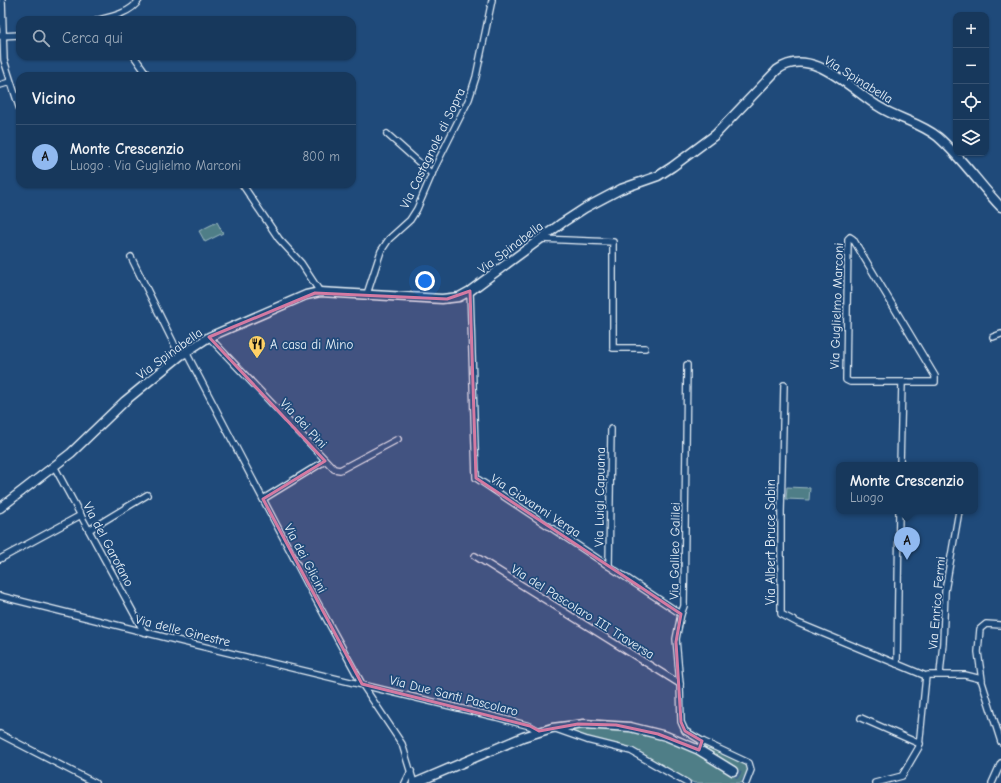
<!DOCTYPE html>
<html lang="it">
<head>
<meta charset="utf-8">
<style>
  :root { --surface:#17385c; --page:#203f62; --text:#f1f3f6; --muted:#9eacbb; --line:#365272; --accent:#90b9f0 }
  body { margin:0; font-family:"Comic Neue",sans-serif; background:var(--page); color:var(--text) }
  .controls { position:absolute; right:12px; top:12px; display:grid; overflow:hidden; border-radius:8px; box-shadow:0 1px 3px #0004 }
  .controls button { width:36px; height:36px; display:grid; place-items:center; padding:0; border:0; border-bottom:1px solid var(--line); background:var(--surface); color:var(--text); font:20px sans-serif }
  .you { position:absolute; left:425px; top:281px; width:14px; height:14px; margin:-10px; border:3px solid #fff; border-radius:50%; background:#1a73e8; box-shadow:0 0 0 6px #1a73e833 }
  .badge { display:grid; place-items:center; width:26px; height:26px; border-radius:50%; background:var(--accent); color:#111; font-size:13px; font-weight:700 }
  .pin { position:absolute; translate:-50% -33px; filter:drop-shadow(0 1px 2px #0008) }
  .pin::after { content:''; position:absolute; top:21px; width:14px; height:12px; background:inherit; clip-path:polygon(0 0,100% 0,50% 100%) }
  .popup { position:absolute; left:836px; top:462px; width:142px; height:52px; box-sizing:border-box; display:grid; place-content:center; border-radius:8px; background:var(--surface); filter:drop-shadow(0 1px 3px #0005); font-size:13px; white-space:nowrap; color:var(--muted) }
  .popup b { font-size:15px; color:var(--text) }
  .popup::after { content:''; position:absolute; left:50%; top:100%; margin-left:-8px; border:8px solid transparent; border-top-color:var(--surface) }
  .list { margin:0; padding:0; list-style:none }
  h2 { display:flex; justify-content:space-between; align-items:center; height:52px; margin:0; padding:0 16px; font-size:17px }
  h2 small { font-size:13px; font-weight:400; color:var(--muted) }
  .list li { display:grid; grid-template-columns:26px 1fr auto; gap:12px; align-items:center; box-sizing:border-box; height:64px; padding:0 16px; border-top:1px solid var(--line) }
  .list b { display:block; font-size:15px; white-space:nowrap }
  .list p { margin:0; font-size:13px; white-space:nowrap; color:var(--muted) }
  .list em { font-size:13px; font-style:normal; color:var(--muted) }
  .icon { flex:none; width:22px; height:22px; fill:none; stroke:currentColor; stroke-width:2; stroke-linecap:round; stroke-linejoin:round }
  .map { position:relative; flex:none; width:1001px; height:783px; overflow:hidden }
  .search { position:absolute; background:var(--surface); box-shadow:0 1px 3px #0004; left:16px; top:16px; width:340px; height:44px; display:flex; align-items:center; gap:10px; box-sizing:border-box; padding:0 14px; border-radius:12px; color:var(--muted); font-size:15px }
  .panel { position:absolute; background:var(--surface); box-shadow:0 1px 3px #0004; left:16px; top:72px; width:340px; height:116px; border-radius:12px }
  .map>svg:first-child { display:block }
  .green { fill:#4f7e87; stroke:#9cb8c0 }
  .lines { fill:none; stroke-linecap:round; stroke-linejoin:round }
  .secondary-tunnel { stroke:#3d638d; stroke-width:8; stroke-dasharray:8 4; stroke-linecap:butt }
  .street-casing { stroke:#e8f1f8; stroke-width:8 }
  .secondary-casing { stroke:#e8f1f8; stroke-width:11 }
  .street { stroke:#1f4a7a; stroke-width:5.5 }
  .secondary { stroke:#1f4a7a; stroke-width:8 }
  .marked { fill:#d37aa2; fill-opacity:0.2; stroke:#d37aa2; stroke-width:3; stroke-linejoin:round }
  .labels { text-anchor:middle; stroke-width:3.5; stroke-linejoin:round; paint-order:stroke }
  .street-label { font-size:13px; fill:#e8f1f8; stroke:#1f4a7a }
  .poi-label { font-size:13px; fill:#e8f1f8; stroke:#1f4a7a; text-anchor:start }
</style>
</head>
<body>
<div class="map">
<svg width="1001" height="783" viewBox="0 0 1001 783">
  <rect width="100%" height="100%" fill="#1f4a7a"/>
  <filter id="ink" filterUnits="userSpaceOnUse"><feTurbulence type="fractalNoise" baseFrequency=".025" numOctaves="2"/><feDisplacementMap in="SourceGraphic" scale="8" xChannelSelector="R" yChannelSelector="G"/><feConvolveMatrix kernelMatrix="1 2 1 2 8 2 1 2 1" color-interpolation-filters="sRGB"/></filter>
  <g filter="url(#ink)">
    <!-- green -->
    <g class="green">
      <polygon points="217,222 223,233 205,242 199,231"/>
      <polygon points="787,487 810,488 809,500 786,499"/>
      <polygon points="576,727 620,729 659,736 735,768 703,747 704,744 745,763 749,768 743,783 694,783 635,751 564,730"/>
    </g>
    <g class="lines">
      <!-- secondary-tunnel -->
      <polyline class="secondary-tunnel" points="733,771 752,783"/>
      <defs>
        <g id="street">
          <polyline points="2,0 4,60 20,110"/>
          <path d="M 98,20 C 111,17 131,13 139,0"/>
          <polyline points="0,36 20,35"/>
          <polyline points="134,56 148,76"/>
          <polyline points="0,85 10,82"/>
          <polyline points="387,134 432,174"/>
          <polyline points="242,184 279,239 301,263 320,292"/>
          <polygon points="850,237 853,239 935,376 935,382 850,382 846,380 848,239"/>
          <polyline points="541,239 613,242 613,348 645,348"/>
          <polyline points="131,257 180,356"/>
          <polyline points="470,291 476,478 681,614"/>
          <polyline points="367,294 381,251 389,239 410,220 417,209 435,167 469,99 476,77 492,0"/>
          <polyline points="209,337 334,469 340,470 398,439"/>
          <polyline points="993,337 1001,334"/>
          <polyline points="186,352 309,587 362,684 402,744 414,783"/>
          <polyline points="687,365 684,606 681,614 676,639 680,684 681,722 685,731 702,741 699,750"/>
          <polyline points="784,385 781,512 781,614 798,623 926,676"/>
          <polyline points="900,465 902,383"/>
          <polyline points="54,466 144,632"/>
          <polyline points="263,499 325,461"/>
          <polyline points="89,530 147,495"/>
          <polyline points="475,556 680,684"/>
          <polyline points="0,559 81,515"/>
          <polyline points="609,566 611,429"/>
          <polyline points="0,596 184,642 496,717 530,726 539,731"/>
          <polyline points="897,664 899,511"/>
          <polyline points="940,674 943,643 945,591 959,511"/>
          <polyline points="982,680 978,652 980,629 986,624 1001,625"/>
          <polyline points="861,718 920,744"/>
          <polyline points="553,728 587,740 631,751 687,783"/>
          <polyline points="0,734 95,783"/>
          <polyline points="702,741 749,763 751,770 746,783"/>
          <polyline points="405,783 411,771"/>
          <polyline points="875,783 902,776 919,747 926,676 928,675 965,675 981,679 1001,742"/>
          <polyline points="992,783 1001,763"/>
        </g>
        <g id="secondary">
          <path d="M 0,508 L 71,453 L 125,401 L 180,356 L 209,337 L 306,295 L 320,292 L 442,299 L 459,297 L 470,291 L 562,223 L 585,208 L 621,189 L 658,176 L 672,167 L 715,135 L 777,70 C 812,44 853,92 881,108 C 899,119 921,123 938,137 C 961,157 980,185 1001,207"/>
          <polyline points="415,783 523,737 552,728 584,724 630,727 666,736 699,750 733,771"/>
        </g>
      </defs>
      <!-- street casing -->
      <use href="#street" class="street-casing"/>
      <!-- secondary casing -->
      <use href="#secondary" class="secondary-casing"/>
      <!-- street -->
      <use href="#street" class="street"/>
      <!-- secondary -->
      <use href="#secondary" class="secondary"/>
    </g>
  </g>
  <!-- marked area -->
  <path class="marked" d="M 470,291 L 476,478 L 681,614 L 676,642 L 681,722 L 685,731 L 702,741 L 699,750 L 658,734 L 616,725 L 578,724 L 539,731 L 530,726 L 362,684 L 263,499 L 325,461 L 209,337 L 315,293 L 447,299 Z"/>
  <!-- icons -->
  <defs>
    <symbol id="restaurant-pin" viewBox="-11 -11 22 30"><path d="M0 17L-7.5 6A9.5 9.5 0 1 1 7.5 6Z" fill="#ffd166" stroke="#1f4a7a"/><path d="M-5-6h1v4h1v-4h1v4h1v-4h1v5L-1.5 .5V6h-2V.5L-5-1ZM5-6V6H3V1.5H1.5Q1.5-4 5-6Z" fill="#111"/></symbol>
  </defs>
  <g fill-rule="evenodd">
    <use href="#restaurant-pin" x="247" y="334" width="20" height="27"/>
  </g>
  <g class="labels">
    <!-- street labels -->
    <g class="street-label">
      <text transform="translate(859 79) rotate(32)" y="5">Via Spinabella</text>
      <text transform="translate(432 148) rotate(-64)" y="5">Via Castagnole di Sopra</text>
      <text transform="translate(510 247) rotate(-37)" y="5">Via Spinabella</text>
      <text transform="translate(836 306) rotate(-88)" y="5">Via Guglielmo Marconi</text>
      <text transform="translate(169 353) rotate(-36)" y="5">Via Spinabella</text>
      <text transform="translate(304 423) rotate(47)" y="5">Via dei Pini</text>
      <text transform="translate(599 497) rotate(-89)" y="5">Via Luigi Capuana</text>
      <text transform="translate(536 505) rotate(33)" y="5">Via Giovanni Verga</text>
      <text transform="translate(770 542) rotate(-90)" y="5">Via Albert Bruce Sabin</text>
      <text transform="translate(109 544) rotate(62)" y="5">Via del Garofano</text>
      <text transform="translate(674 551) rotate(-89)" y="5">Via Galileo Galilei</text>
      <text transform="translate(306 558) rotate(62)" y="5">Via dei Glicini</text>
      <text transform="translate(936 603) rotate(-85)" y="5">Via Enrico Fermi</text>
      <text transform="translate(583 611) rotate(32)" y="5">Via del Pascolaro III Traversa</text>
      <text transform="translate(183 630) rotate(14)" y="5">Via delle Ginestre</text>
      <text transform="translate(454 695) rotate(14)" y="5">Via Due Santi Pascolaro</text>
    </g>
    <!-- poi labels -->
    <g class="poi-label">
      <text x="270" y="349">A casa di Mino</text>
    </g>
  </g>
</svg>
<div class="controls">
<button>+</button>
<button>−</button>
<button><svg class="icon" aria-label="locate" viewBox="0 0 24 24"><circle cx="12" cy="12" r="6"/><path d="M12 2v4M12 18v4M2 12h4M18 12h4"/></svg></button>
<button><svg class="icon" aria-label="layers" viewBox="0 0 24 24"><path d="M12 4l9 5-9 5-9-5zM3 14l9 5 9-5"/></svg></button>
</div>
<div class="you"></div>
<div class="pin badge" style="left:907px;top:560px">A</div>
<div class="popup"><b>Monte Crescenzio</b>Luogo</div>
<div class="search"><svg class="icon" aria-label="search" viewBox="0 0 24 24"><circle cx="10" cy="10" r="6"/><path d="M15 15l6 6"/></svg>Cerca qui</div>
<section class="panel">
<h2>Vicino<small></small></h2>
<ul class="list">
<li><span class="badge">A</span><div><b>Monte Crescenzio</b><p>Luogo · Via Guglielmo Marconi</p></div><em>800 m</em></li>
</ul>
</section>
</div>
</body>
</html>
